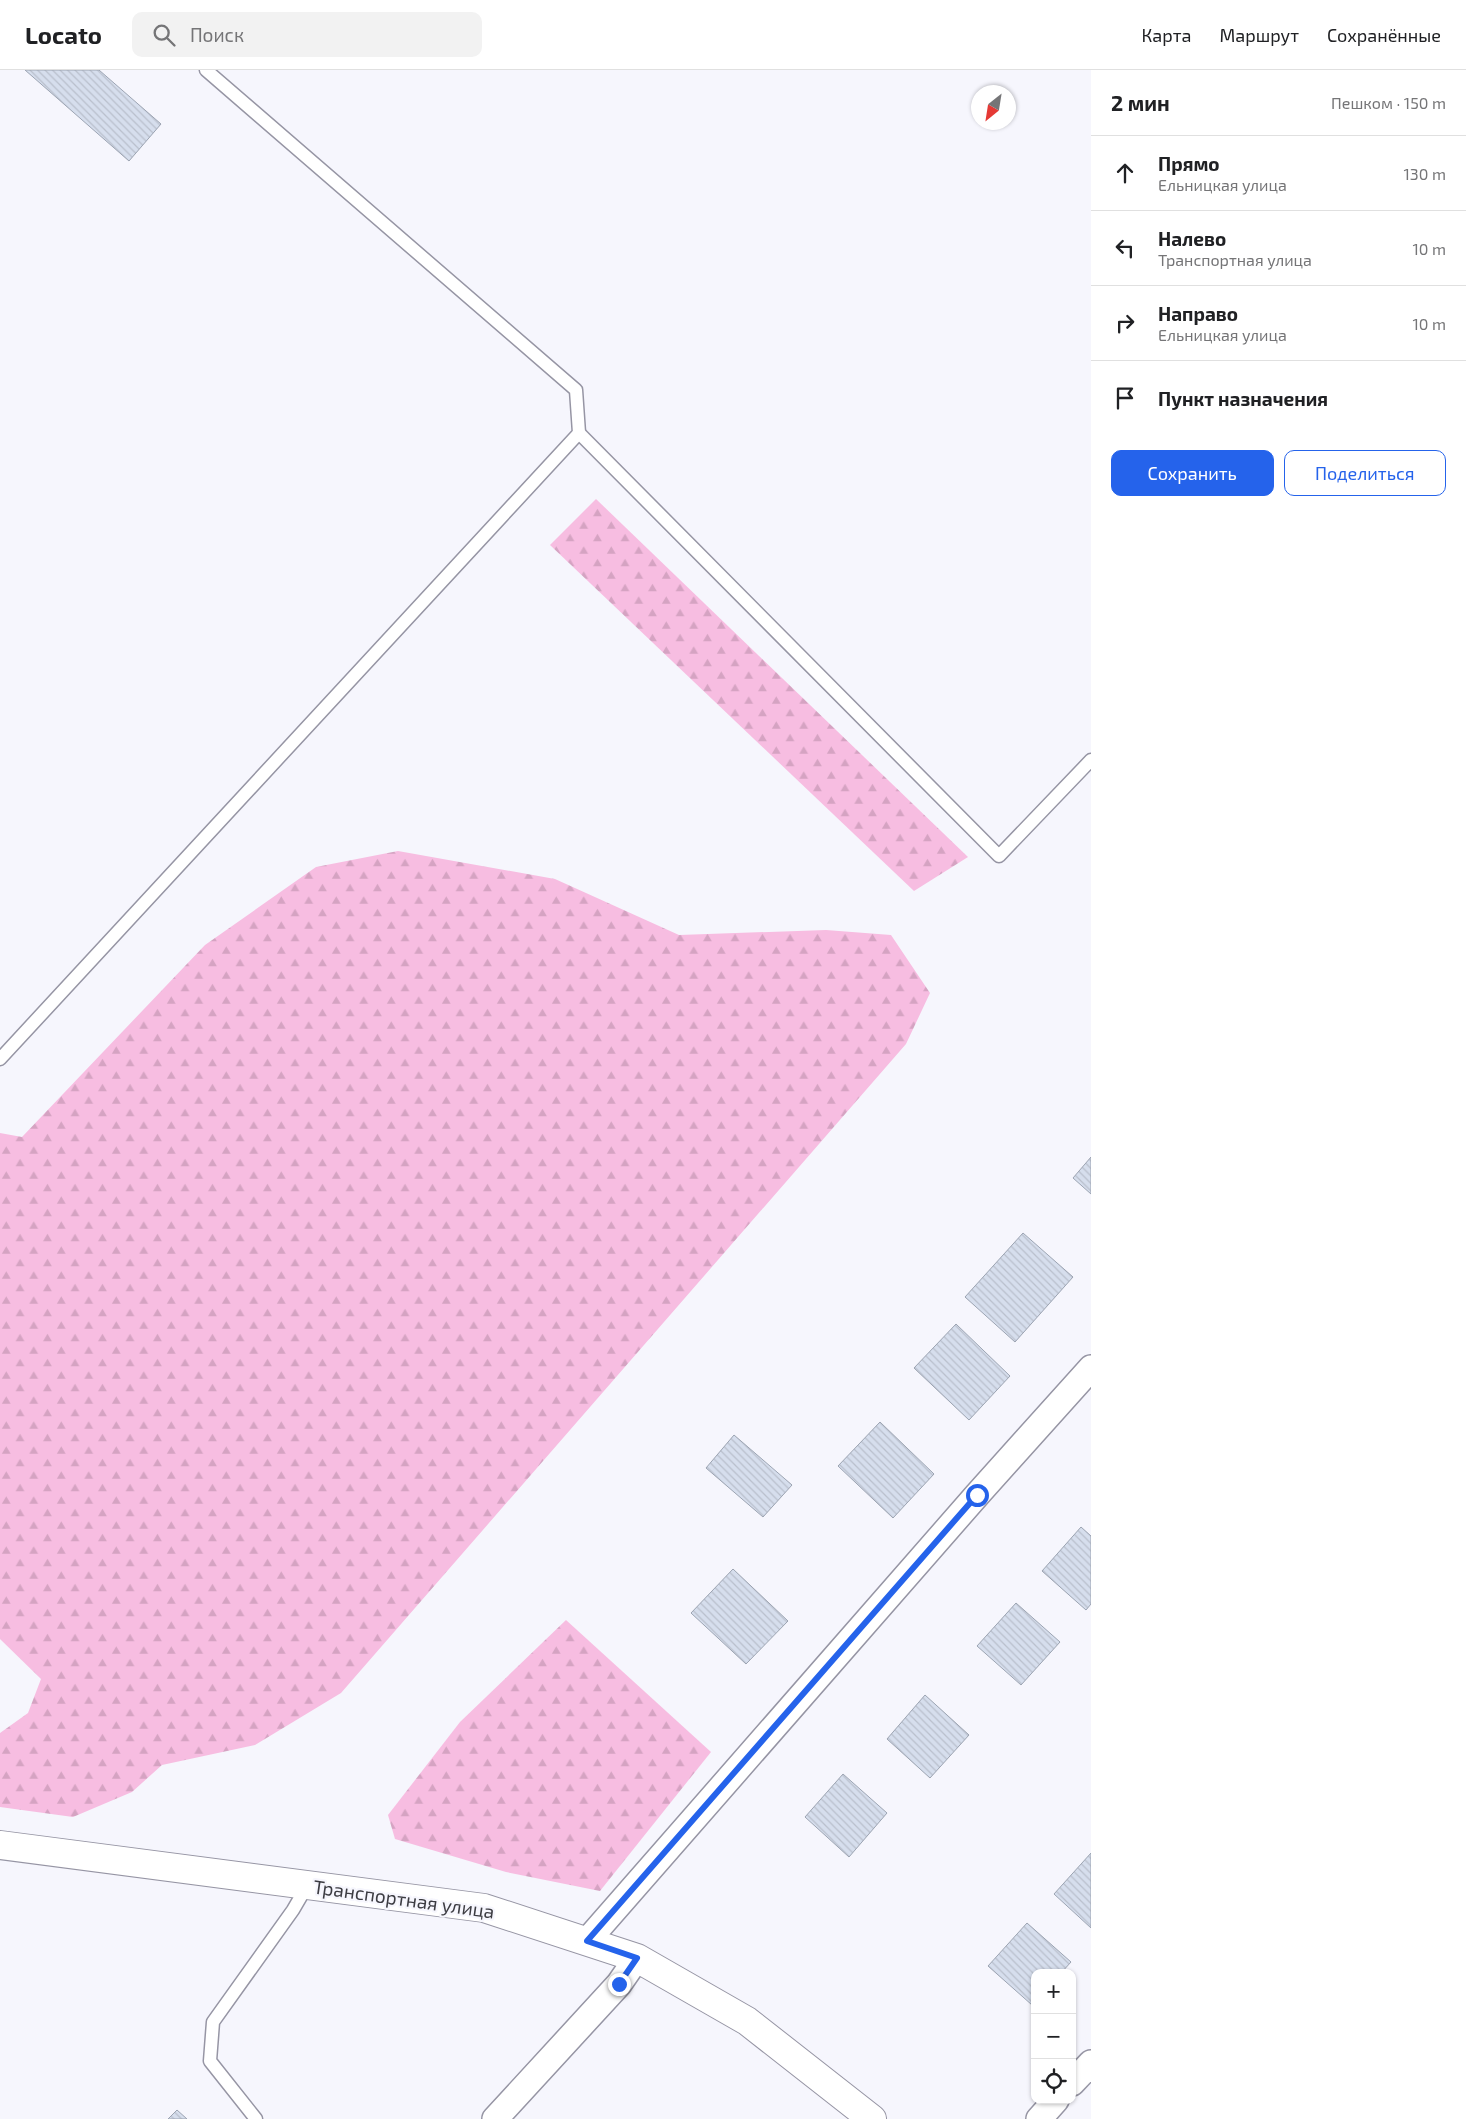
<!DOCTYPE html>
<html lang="ru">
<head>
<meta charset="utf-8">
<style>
  :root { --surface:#fff; --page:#f2f2f2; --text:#202124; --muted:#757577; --line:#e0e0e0; --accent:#2563eb }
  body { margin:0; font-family:"Exo 2",sans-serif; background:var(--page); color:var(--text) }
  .controls { position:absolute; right:15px; bottom:15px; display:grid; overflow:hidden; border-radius:10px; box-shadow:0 1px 4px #0004 }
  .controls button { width:45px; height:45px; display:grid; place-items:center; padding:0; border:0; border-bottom:1px solid var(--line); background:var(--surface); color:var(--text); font:25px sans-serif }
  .compass { position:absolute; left:971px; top:15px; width:45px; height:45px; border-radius:50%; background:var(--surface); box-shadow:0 1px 4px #0004; rotate:210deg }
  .stop { position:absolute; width:15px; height:15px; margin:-11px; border:4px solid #2563eb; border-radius:50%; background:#fff }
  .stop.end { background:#2563eb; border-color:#fff; box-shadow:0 1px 5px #0008 }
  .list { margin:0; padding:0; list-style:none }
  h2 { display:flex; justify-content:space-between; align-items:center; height:65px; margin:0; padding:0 20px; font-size:21px }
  h2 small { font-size:16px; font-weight:400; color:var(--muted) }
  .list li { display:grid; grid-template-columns:32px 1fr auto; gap:15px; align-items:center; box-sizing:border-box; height:75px; padding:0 20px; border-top:1px solid var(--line) }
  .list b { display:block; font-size:19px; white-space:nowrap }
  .list p { margin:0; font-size:16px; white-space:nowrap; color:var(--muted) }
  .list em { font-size:16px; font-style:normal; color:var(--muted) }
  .actions { display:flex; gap:10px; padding:15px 20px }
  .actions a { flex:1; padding:11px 0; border:1px solid var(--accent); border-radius:10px; text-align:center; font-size:18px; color:var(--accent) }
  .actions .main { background:var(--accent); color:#fff }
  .icon { flex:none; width:28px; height:28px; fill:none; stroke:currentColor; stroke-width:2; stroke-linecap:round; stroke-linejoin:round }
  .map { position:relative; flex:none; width:1091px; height:2049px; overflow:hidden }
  header { display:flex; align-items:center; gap:30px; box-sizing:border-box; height:70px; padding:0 25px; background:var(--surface); border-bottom:1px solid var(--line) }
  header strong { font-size:24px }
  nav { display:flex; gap:28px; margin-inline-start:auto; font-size:18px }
  .search { width:350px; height:45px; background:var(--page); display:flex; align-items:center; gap:12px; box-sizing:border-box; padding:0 18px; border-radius:10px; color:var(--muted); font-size:19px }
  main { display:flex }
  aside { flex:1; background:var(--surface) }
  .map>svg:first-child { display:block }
  .forest { fill:url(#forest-firs) }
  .building { fill:url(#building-back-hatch); stroke:#9ca4b2 }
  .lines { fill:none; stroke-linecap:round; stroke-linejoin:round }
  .lane-casing { stroke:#9695a4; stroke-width:15 }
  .street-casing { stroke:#9695a4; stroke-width:28 }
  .secondary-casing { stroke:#9695a4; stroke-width:30 }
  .lane { stroke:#fff; stroke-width:12 }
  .street { stroke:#fff; stroke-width:25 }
  .secondary { stroke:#fff; stroke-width:28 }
  .route { stroke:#2563eb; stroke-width:6 }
  .labels { text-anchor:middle; stroke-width:4.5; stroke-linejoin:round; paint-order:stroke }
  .street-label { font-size:19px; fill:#3c3c42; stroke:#f6f6fd }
</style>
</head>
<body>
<header>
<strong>Locato</strong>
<div class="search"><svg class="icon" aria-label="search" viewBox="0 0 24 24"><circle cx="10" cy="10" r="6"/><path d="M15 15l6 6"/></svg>Поиск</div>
<nav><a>Карта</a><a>Маршрут</a><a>Сохранённые</a></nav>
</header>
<main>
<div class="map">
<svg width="1091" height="2049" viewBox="0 0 1091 2049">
  <defs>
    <pattern id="forest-firs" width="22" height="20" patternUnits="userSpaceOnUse" patternTransform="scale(1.25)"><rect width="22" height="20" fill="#f7bde1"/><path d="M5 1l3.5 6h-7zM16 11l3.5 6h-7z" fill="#d5a3c2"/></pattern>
    <pattern id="building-back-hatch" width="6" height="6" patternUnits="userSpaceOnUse" patternTransform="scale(1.25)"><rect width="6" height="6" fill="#d6deed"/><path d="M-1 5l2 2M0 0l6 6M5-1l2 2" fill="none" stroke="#b9bfcc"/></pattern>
  </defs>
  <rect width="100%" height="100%" fill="#f6f6fd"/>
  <!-- forest -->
  <g class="forest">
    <polygon points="596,429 968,787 914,821 550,475"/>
    <polygon points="398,781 555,809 679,865 826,860 891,865 930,923 906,974 341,1623 255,1675 162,1695 132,1722 73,1747 0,1737 0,1663 28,1643 41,1609 0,1569 0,1063 22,1067 205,875 316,797"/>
    <polygon points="566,1550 711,1682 600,1821 506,1802 395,1769 388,1745 460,1652"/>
  </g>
  <!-- building -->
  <g class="building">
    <polygon points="25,0 99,0 161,54 129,91"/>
    <polygon points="1091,1087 1091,1124 1073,1108"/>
    <polygon points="1023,1163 1073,1207 1015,1272 965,1227"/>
    <polygon points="956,1254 1010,1306 969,1350 914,1298"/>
    <polygon points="880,1352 934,1404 893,1448 838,1396"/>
    <polygon points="734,1365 792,1415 763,1447 706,1398"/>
    <polygon points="1081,1457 1091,1466 1091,1534 1086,1540 1042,1501"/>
    <polygon points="733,1499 788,1551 746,1594 691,1543"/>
    <polygon points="1016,1533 1060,1572 1021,1615 977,1576"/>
    <polygon points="925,1625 969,1665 930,1708 887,1669"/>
    <polygon points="843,1704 887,1743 849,1787 805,1747"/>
    <polygon points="1091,1783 1091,1858 1054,1824"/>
    <polygon points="1027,1853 1071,1892 1061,1903 1035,1903 1035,1932 1032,1935 988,1896"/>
    <polygon points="177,2040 187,2049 168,2049"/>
  </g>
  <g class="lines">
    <defs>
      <g id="lane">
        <polyline points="579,363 999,786 1091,690"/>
        <polyline points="0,989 579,363 576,320 206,0"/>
        <polyline points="256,2049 210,1991 213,1952 293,1840 307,1816"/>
      </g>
      <g id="street">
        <polyline points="587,1871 977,1425 1091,1298"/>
        <polyline points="1072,2013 1091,1993"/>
        <polyline points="495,2049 619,1914 637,1888"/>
        <polyline points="1039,2049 1056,2030"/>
      </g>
      <polyline id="secondary" points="0,1775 484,1838 637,1888 747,1951 872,2049"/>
    </defs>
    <!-- lane casing -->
    <use href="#lane" class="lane-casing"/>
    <!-- street casing -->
    <use href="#street" class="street-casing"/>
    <!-- secondary casing -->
    <use href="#secondary" class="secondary-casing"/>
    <!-- lane -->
    <use href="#lane" class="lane"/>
    <!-- street -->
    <use href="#street" class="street"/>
    <!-- secondary -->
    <use href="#secondary" class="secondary"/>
  </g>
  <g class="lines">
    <!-- route -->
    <polyline class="route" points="619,1914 637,1888 587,1871 977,1425"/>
  </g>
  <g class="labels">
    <!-- street labels -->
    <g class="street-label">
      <text transform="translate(404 1829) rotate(8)" y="7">Транспортная улица</text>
    </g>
  </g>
</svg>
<div class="controls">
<button>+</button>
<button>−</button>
<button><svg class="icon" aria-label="locate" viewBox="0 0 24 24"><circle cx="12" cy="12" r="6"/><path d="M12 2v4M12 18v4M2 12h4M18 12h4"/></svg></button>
</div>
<svg class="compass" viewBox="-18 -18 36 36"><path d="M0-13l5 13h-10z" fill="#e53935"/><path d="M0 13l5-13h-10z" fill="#757577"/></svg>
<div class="stop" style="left:977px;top:1425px"></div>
<div class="stop end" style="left:619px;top:1914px"></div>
</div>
<aside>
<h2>2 мин<small>Пешком · 150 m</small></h2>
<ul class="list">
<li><svg class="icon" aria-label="ahead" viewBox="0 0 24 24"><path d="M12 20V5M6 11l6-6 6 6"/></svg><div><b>Прямо</b><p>Ельницкая улица</p></div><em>130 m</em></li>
<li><svg class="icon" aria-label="left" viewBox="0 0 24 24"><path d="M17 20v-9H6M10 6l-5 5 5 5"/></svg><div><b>Налево</b><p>Транспортная улица</p></div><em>10 m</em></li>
<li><svg class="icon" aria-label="right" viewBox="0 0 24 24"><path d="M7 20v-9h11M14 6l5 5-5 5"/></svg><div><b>Направо</b><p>Ельницкая улица</p></div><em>10 m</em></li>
<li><svg class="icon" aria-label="arrive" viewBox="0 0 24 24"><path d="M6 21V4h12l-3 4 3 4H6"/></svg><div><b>Пункт назначения</b></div></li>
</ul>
<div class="actions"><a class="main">Сохранить</a><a>Поделиться</a></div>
</aside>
</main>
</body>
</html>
